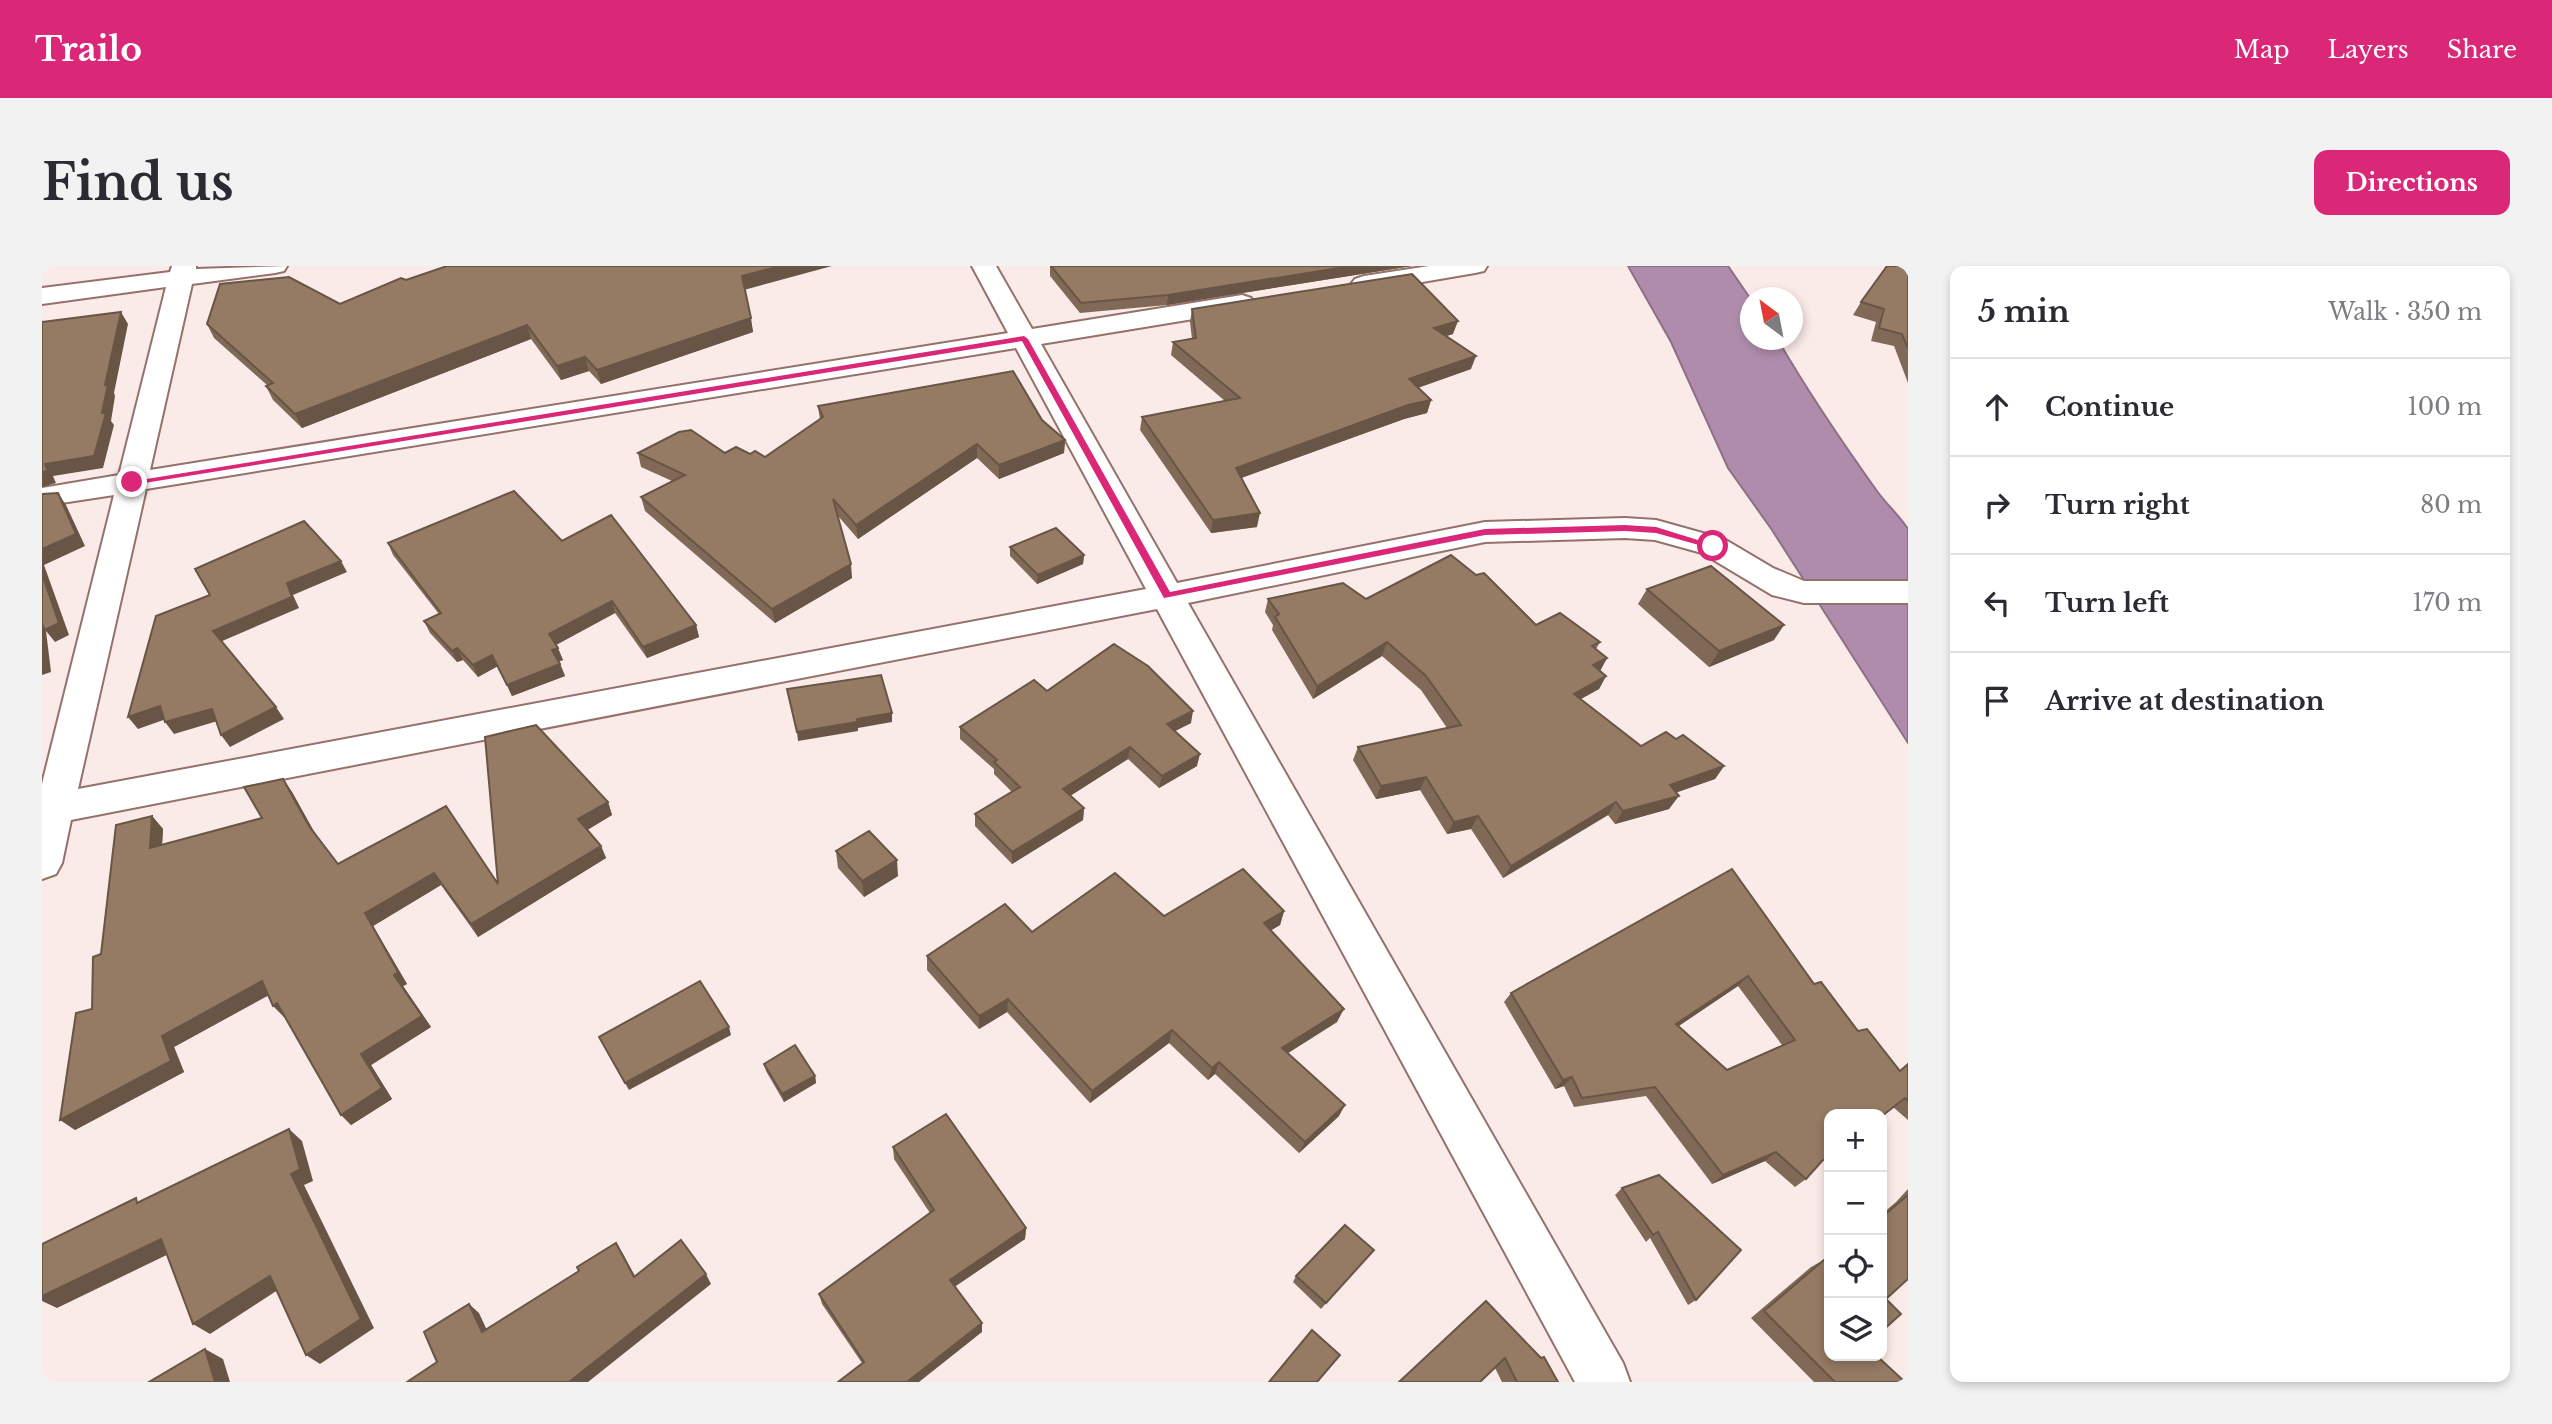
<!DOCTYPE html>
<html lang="en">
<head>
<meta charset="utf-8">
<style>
  :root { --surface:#fff; --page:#f2f2f3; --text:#2b2b33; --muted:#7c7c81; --line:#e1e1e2; --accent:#db2777 }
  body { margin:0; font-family:"Libre Baskerville",serif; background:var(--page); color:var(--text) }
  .controls { position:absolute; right:21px; bottom:21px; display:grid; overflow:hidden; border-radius:14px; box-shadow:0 4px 10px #0003 }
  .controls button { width:63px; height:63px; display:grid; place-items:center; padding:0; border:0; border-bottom:2px solid var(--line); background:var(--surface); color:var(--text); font:35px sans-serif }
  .compass { position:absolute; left:1698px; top:21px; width:63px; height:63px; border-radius:50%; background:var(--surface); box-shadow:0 4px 10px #0003; rotate:328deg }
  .stop { position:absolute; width:21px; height:21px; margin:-16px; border:5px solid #db2777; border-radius:50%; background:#fff }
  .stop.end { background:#db2777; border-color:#fff; box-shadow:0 2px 7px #0008 }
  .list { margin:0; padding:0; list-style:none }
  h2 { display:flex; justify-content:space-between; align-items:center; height:91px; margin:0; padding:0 28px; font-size:30px }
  h2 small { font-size:23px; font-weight:400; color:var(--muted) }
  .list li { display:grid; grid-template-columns:46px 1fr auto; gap:21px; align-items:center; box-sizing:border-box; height:98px; padding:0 28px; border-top:2px solid var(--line) }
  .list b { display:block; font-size:26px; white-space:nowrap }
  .list em { font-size:23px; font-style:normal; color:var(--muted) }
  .icon { flex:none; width:38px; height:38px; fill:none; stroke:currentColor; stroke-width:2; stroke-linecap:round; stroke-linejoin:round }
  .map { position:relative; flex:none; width:1866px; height:1116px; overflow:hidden; border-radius:14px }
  header { display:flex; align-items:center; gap:42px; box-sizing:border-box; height:98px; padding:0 35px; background:var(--accent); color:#fff }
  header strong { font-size:33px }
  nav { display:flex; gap:38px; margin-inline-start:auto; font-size:24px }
  .intro { display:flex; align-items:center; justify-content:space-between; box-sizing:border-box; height:168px; padding:0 42px }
  h1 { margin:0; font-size:49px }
  .button { padding:18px 32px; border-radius:14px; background:var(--accent); color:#fff; font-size:24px; font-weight:700 }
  main { display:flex; gap:42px; padding:0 42px }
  aside { flex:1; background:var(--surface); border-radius:14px; box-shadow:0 4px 10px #0003 }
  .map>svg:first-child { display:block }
  .water { fill:#af8cac; stroke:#8d7086; stroke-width:2 }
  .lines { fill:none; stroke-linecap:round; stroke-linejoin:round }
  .street-casing { stroke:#94716a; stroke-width:4 }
  .street { fill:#fff; fill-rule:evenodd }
  .wall { fill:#806956; fill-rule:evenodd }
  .shaded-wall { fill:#685546 }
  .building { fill:#957a64; stroke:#685546; stroke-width:2; fill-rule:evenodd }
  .route { fill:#db2777 }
</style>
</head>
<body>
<header>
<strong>Trailo</strong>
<nav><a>Map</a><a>Layers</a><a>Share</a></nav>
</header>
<div class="intro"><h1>Find us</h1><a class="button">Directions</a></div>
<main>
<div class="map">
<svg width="1866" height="1116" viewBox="0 0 1866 1116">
  <rect width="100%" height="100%" fill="#fbebe8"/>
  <!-- water -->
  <path class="water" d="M 1586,0 L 1686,0 L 1708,32 L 1708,74 L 1736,74 C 1766,126 1800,176 1835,225 C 1845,239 1857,249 1866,263 L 1866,477 L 1730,264 L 1686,202 L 1629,76 Z"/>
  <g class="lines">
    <defs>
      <g id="street">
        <path d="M 130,0 L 154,0 L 154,3 L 245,0 L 242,5 L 233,7 L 150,18 L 108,204 L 966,67 L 930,0 L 954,0 L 990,63 L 1200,29 L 1209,32 L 1213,37 L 1209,42 L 1200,45 L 999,78 L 1135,317 L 1443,256 L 1583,252 L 1614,254 L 1682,273 L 1731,302 L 1762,315 L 1866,315 L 1866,337 L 1762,337 L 1730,329 L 1660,287 L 1613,274 L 1583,272 L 1443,276 L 1146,337 L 1581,1097 L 1588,1116 L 1533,1116 L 1115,343 L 29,554 L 20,597 L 14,608 L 0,613 L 0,518 L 72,229 L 0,240 L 0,222 L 77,209 L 124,21 L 0,38 L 0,22 L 128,6 ZM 974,82 L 1104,323 L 36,523 L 104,223 Z"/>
        <polygon points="1387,0 1445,0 1442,5 1433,7 1322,26 1313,23 1309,18 1313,13 1322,10"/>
      </g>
    </defs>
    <!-- street casing -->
    <use href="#street" class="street-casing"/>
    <!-- street -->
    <use href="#street" class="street"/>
  </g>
  <!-- wall -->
  <g class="wall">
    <polygon points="1008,0 1370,0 1125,39 1038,47 1008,10"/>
    <polygon points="1866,0 1866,117 1852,80 1829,75 1834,56 1811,49 1819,36"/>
    <polygon points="364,14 703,24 711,66 559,118 547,105 519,114 489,73 260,162 231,134 224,120 225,119 172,72 165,58 298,38"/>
    <polygon points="1150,43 1411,68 1404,70 1429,103 1376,122 1389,134 1385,147 1362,153 1199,212 1215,261 1169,267 1098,164 1100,151 1183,135 1129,89 1131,76 1150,73 1148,56"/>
    <polygon points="776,140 1000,154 1023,174 1022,187 957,213 935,192 816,273 796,250 810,312 733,357 603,245 599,231 630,215 599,201 596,187 708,188 723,191 778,154"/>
    <polygon points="520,275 654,359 657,371 605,392 573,347 514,379 521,394 517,395 523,410 470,430 456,400 436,411 421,394 415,396 388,367 382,355 397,348 351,289 346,277"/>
    <polygon points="968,281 1042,289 1041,298 995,318 968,290"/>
    <polygon points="1605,323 1732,374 1667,401 1596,338"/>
    <polygon points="1226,333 1324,333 1494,359 1558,376 1554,383 1565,392 1558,405 1564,410 1557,423 1539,433 1599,480 1634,473 1682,500 1673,513 1634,526 1627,543 1573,558 1566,549 1461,612 1429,563 1405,568 1378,524 1334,533 1311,494 1316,481 1405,462 1379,424 1340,390 1271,433 1230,364 1231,359 1223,346"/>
    <polygon points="1005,425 1149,457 1133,465 1155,500 1117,522 1086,493 1028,530 1042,542 1041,554 970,598 933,560 933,548 970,526 952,508 952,503 918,473 918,461"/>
    <polygon points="241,513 250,526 274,569 296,598 456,618 566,536 570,549 545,564 559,580 564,592 436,671 399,619 331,660 365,718 361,720 389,761 329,799 350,833 309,859 243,751 242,751 226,729 132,781 142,806 33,864 59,688 110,550 121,563 120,579 220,552"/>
    <polygon points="794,585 856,610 822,631 796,602"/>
    <path d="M 1690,603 L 1772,718 L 1816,765 L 1858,805 L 1866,798 L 1866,854 L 1851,841 L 1780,895 L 1764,913 L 1753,921 L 1723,895 L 1670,918 L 1604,830 L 1532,841 L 1522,820 L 1513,823 L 1462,736 L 1469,727 ZM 1696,720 L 1740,779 L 1685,804 L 1636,760 Z"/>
    <polygon points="1242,645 1238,659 1229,664 1295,756 1246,787 1297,850 1257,887 1173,808 1166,814 1127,777 1048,837 965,746 937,763 885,704 885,690 990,666 1122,650"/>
    <polygon points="722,798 773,810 774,817 742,836 724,805"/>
    <polygon points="851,881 984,962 983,973 913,1020 940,1057 940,1066 820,1097 780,1038 777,1028 888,947 852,893"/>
    <polygon points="1617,909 1654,1034 1646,1039 1608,972 1604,976 1573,929 1580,922"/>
    <polygon points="1866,923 1866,1013 1844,1033 1840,1065 1840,948 1854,936"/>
    <polygon points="1332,984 1279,1043 1251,1016 1254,1010"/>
    <polygon points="1787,991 1787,1090 1863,1116 1772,1116 1709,1052 1769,1001"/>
    <polygon points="1444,1035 1516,1116 1460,1116 1453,1102"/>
  </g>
  <!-- shaded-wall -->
  <g class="shaded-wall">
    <polygon points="739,0 790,0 702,24 700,10"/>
    <polygon points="1310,0 1370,0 1125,39 1126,29"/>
    <polygon points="79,46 86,58 72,127 73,130 69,155 72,159 61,202 11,210 14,217 0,221 0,206 3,198 60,147 63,119"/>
    <polygon points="709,52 711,66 559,118 555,104"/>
    <polygon points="1416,55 1411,68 1388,75 1392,62"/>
    <polygon points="485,59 489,73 260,162 253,148"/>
    <polygon points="1434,90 1429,103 1363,126 1367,113"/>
    <polygon points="543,91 547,105 519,114 515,100"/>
    <polygon points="1389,134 1385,147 1362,153 1191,215 1194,202 1366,139"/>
    <polygon points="1023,174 1022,187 957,213 957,199"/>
    <polygon points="935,178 935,192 816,273 814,259"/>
    <polygon points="16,227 24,239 43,280 2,299 27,369 13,376 4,365 9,406 0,409 0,283"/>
    <polygon points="1218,247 1215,261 1169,267 1171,254"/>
    <polygon points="1042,289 1041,298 995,318 996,309"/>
    <polygon points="299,295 305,306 251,329 257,342 178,376 171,365 245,317"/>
    <polygon points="809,298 810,312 733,357 730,343"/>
    <polygon points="570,335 573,347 512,380 507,368"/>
    <polygon points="654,359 657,371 605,392 601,381"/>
    <polygon points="1742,359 1732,374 1667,401 1677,385"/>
    <polygon points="1345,376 1340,390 1271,433 1275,420"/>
    <polygon points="415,382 421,394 415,396 410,385"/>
    <polygon points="516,382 521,394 515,396 510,384"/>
    <polygon points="450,389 456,400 436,411 431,399"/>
    <polygon points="1565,392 1558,405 1551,399"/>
    <polygon points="518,398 523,410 470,430 465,419"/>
    <polygon points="1564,410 1557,423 1524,441 1532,428"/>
    <polygon points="118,440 127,452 96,463 86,451"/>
    <polygon points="234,441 242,453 188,481 179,469"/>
    <polygon points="170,443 179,454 132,468 123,456"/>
    <polygon points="1151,445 1149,457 1123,470 1125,458"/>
    <polygon points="850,447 850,456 816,462 816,465 756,475 755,466 815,453"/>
    <polygon points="1088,481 1086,493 1020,535 1021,523"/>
    <polygon points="1158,488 1155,500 1117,522 1120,510"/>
    <polygon points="1682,500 1673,513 1619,532 1628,519"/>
    <polygon points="1384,511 1378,524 1334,533 1339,520"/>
    <polygon points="241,513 250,526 276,573 267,560"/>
    <polygon points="1637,530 1627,543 1573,558 1581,545"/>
    <polygon points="566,536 570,549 542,566 536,553"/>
    <polygon points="1574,536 1566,549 1461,612 1469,600"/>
    <polygon points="1042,542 1041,554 970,598 970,586"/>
    <polygon points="110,550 121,563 119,595 108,582"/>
    <polygon points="1436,550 1429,563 1405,568 1412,556"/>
    <polygon points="559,580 564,592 436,671 429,658"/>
    <polygon points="855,594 856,610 822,631 820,615"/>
    <polygon points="392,607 399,619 331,660 365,718 361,720 389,761 329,799 350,833 309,859 299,849 319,788 352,709 323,647"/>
    <polygon points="1242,645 1238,659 1218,671 1222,657"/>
    <polygon points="1706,710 1696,720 1625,768 1634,758"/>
    <polygon points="220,715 231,727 132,781 142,806 33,864 18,854 120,770"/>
    <polygon points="966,733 965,746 937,763 937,750"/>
    <polygon points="235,737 246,749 242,751 231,740"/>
    <polygon points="1302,743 1295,756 1235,794 1240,782"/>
    <polygon points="687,761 689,769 587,824 583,817"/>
    <polygon points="1130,764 1127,777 1048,837 1050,825"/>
    <polygon points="1177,796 1173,808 1166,814 1170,802"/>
    <polygon points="773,810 774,817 742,836 740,828"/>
    <polygon points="1530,811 1522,820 1513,823 1521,814"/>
    <polygon points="1303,839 1297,850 1257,887 1263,876"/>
    <polygon points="247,863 260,875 271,915 262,919 332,1062 278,1098 264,1089 249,908"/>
    <polygon points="1734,886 1723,895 1670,918 1681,909"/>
    <polygon points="984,962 983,973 908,1024 908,1014"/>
    <polygon points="119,973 135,984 15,1042 0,1035 0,1030"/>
    <polygon points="574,977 581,988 599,1021 592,1011"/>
    <polygon points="664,1008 669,1018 546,1116 527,1116"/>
    <polygon points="228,1010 242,1020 168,1068 151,1058"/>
    <polygon points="427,1038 437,1047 450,1075 440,1066"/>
    <polygon points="940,1057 940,1066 877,1116 865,1116"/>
    <polygon points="163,1083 181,1093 188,1116 173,1116"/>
  </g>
  <!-- building -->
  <g class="building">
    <polygon points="405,0 739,0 700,10 709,52 555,104 543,91 515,100 485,59 253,148 224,120 231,117 165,58 178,18 247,11 298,38 359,12 364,14"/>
    <polygon points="1009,0 1310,0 1126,29 1039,37"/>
    <polygon points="1845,0 1866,0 1866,82 1860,68 1837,62 1842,43 1819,36"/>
    <polygon points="1370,8 1416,55 1392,62 1434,90 1367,113 1389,134 1366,139 1194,202 1218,247 1171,254 1100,151 1198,132 1131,76 1154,72 1150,43"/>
    <polygon points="79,46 63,119 66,118 60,147 64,147 52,190 3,198 6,205 0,206 0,56"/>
    <polygon points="971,105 1000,154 1023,174 957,199 935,178 814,259 791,233 809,298 730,343 599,231 643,209 596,187 637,166 649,164 683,187 694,181 708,188 713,185 723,191 781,151 776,140"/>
    <polygon points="472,225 520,275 569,249 654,359 601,381 570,335 507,368 516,382 510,384 518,398 465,419 450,389 431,399 415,382 410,385 382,355 399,347 346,277"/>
    <polygon points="16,227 34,268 0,283 0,228"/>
    <polygon points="262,255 299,295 245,317 250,331 171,365 234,441 179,469 170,443 123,456 118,440 86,451 114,350 168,329 153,303"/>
    <polygon points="1014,262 1042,289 996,309 968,281"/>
    <polygon points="1409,289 1434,309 1442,307 1494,359 1518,347 1558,376 1550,380 1565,392 1551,399 1564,410 1532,428 1599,480 1624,466 1634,473 1641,469 1682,500 1628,519 1637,530 1581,545 1574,536 1469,600 1436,550 1412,556 1384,511 1339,520 1316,481 1419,459 1384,410 1345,376 1275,420 1233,351 1237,348 1226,333 1301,317 1324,333"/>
    <polygon points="1669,300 1742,359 1677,385 1605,323"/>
    <polygon points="0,308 17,357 3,364 0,358"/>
    <polygon points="1072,378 1106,400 1151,445 1125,458 1158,488 1120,510 1088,481 1021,523 1042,542 970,586 933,548 978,521 952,496 955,494 918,461 992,414 1005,425"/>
    <polygon points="839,409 850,447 815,453 815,456 755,466 745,423"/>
    <polygon points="494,459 566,536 536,553 559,580 429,658 392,607 323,647 356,706 352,709 380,750 319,788 340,822 299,849 235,737 231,740 220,715 120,770 129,795 18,854 34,747 50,743 51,691 59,688 74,559 110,550 108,582 220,552 202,521 241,513 267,560 296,598 404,540 456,618 443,471"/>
    <polygon points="827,565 855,594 820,615 794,585"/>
    <polygon points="1201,603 1242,645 1222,657 1302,743 1240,782 1303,839 1263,876 1177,796 1170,802 1130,764 1050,825 966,733 937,750 885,690 963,638 990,666 1073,607 1122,650"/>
    <path d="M 1690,603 L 1772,718 L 1779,716 L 1816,765 L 1825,763 L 1858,805 L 1866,798 L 1866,835 L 1863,832 L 1840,850 L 1840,848 L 1787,848 L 1787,890 L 1780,895 L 1764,913 L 1734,886 L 1681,909 L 1613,821 L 1540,832 L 1530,811 L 1521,814 L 1469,727 ZM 1706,710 L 1753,774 L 1685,804 L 1634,758 Z"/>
    <polygon points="658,715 687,761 583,817 557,771"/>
    <polygon points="753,779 773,810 740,828 722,798"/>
    <polygon points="904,848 984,962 908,1014 940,1057 865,1116 796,1116 822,1096 777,1028 892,944 851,881"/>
    <polygon points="247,863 258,903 249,908 319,1053 264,1089 228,1010 151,1058 119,973 0,1030 0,978 94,932 95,937"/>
    <polygon points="1617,909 1699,984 1654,1034 1616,966 1611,969 1580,922"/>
    <polygon points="1866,929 1866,1013 1844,1033 1859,1048 1840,1065 1840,951"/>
    <polygon points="1303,959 1332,984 1284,1037 1254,1010"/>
    <polygon points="639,974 664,1008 527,1116 365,1116 395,1096 382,1066 427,1038 440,1066 537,1005 535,1001 574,977 592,1011"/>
    <polygon points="1783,993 1786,996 1787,994 1787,1090 1835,1090 1863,1116 1793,1116 1722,1045"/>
    <polygon points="1444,1035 1499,1092 1502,1091 1516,1116 1475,1116 1463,1092 1438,1116 1357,1116"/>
    <polygon points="1270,1064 1298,1089 1275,1116 1227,1116"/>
    <polygon points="163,1083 173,1116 107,1116"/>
  </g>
  <!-- route -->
  <polygon class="route" points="982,70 986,73 1128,326 1443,263 1583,259 1614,261 1675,280 1671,283 1614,267 1583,265 1443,269 1122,332 980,75 90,219 86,216"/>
</svg>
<div class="controls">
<button>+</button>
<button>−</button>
<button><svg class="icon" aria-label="locate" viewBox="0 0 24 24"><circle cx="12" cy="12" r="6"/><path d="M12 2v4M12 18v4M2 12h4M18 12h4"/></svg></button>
<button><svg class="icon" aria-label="layers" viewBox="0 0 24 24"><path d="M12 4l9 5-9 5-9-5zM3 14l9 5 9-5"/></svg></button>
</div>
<svg class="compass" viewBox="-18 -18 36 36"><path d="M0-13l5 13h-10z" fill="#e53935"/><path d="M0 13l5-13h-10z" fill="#7c7c81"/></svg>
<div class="stop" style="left:1671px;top:280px"></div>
<div class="stop end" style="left:90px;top:216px"></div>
</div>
<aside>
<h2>5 min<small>Walk · 350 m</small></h2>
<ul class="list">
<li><svg class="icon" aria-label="ahead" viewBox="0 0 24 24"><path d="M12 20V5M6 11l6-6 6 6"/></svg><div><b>Continue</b></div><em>100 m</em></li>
<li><svg class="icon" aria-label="right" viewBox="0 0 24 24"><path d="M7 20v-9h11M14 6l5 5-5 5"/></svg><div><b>Turn right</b></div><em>80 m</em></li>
<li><svg class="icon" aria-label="left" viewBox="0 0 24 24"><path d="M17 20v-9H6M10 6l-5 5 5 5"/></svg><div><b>Turn left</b></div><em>170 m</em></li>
<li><svg class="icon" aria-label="arrive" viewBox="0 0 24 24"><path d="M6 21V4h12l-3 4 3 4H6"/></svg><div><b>Arrive at destination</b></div></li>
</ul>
</aside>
</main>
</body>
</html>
